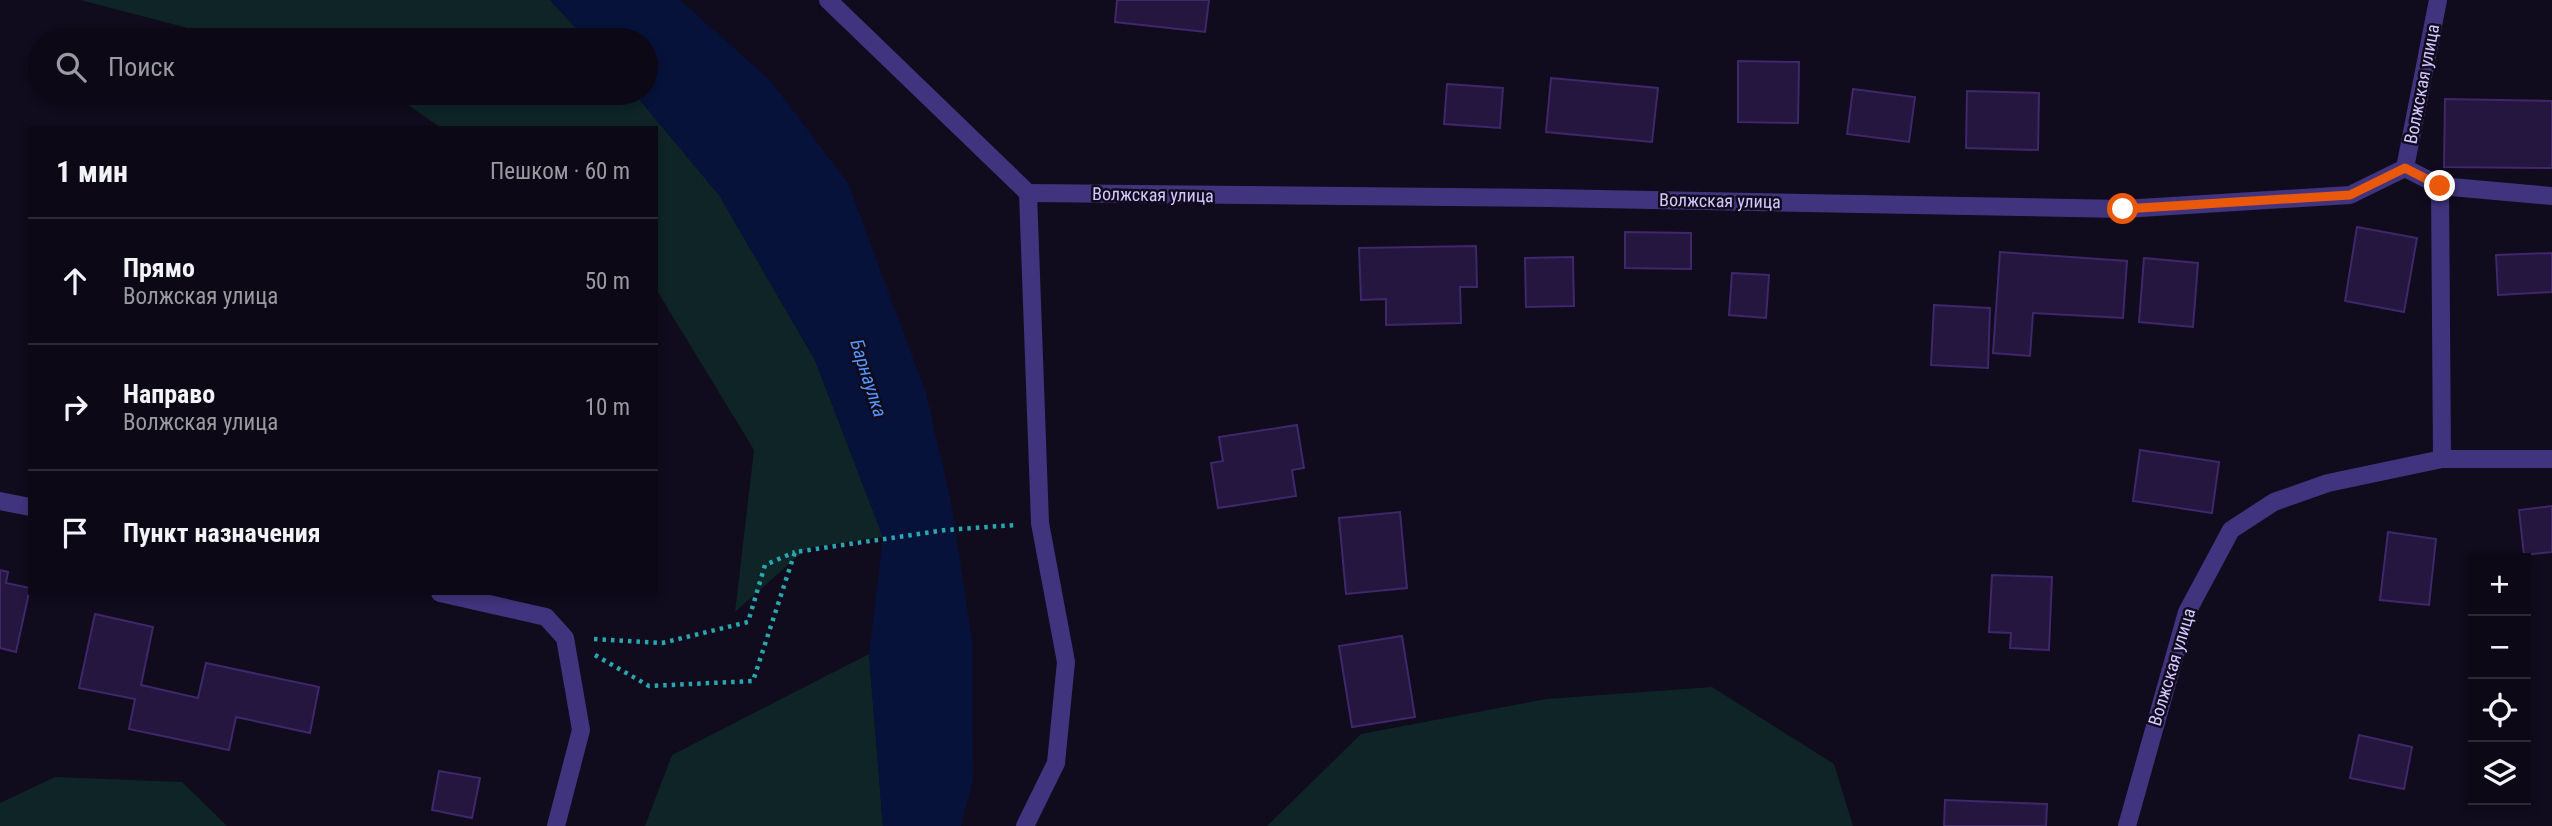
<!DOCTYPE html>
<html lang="ru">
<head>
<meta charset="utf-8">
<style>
  :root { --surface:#0c0816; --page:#1a1623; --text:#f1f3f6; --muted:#9a9aa1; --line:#2c2935 }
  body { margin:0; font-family:"Roboto Condensed",sans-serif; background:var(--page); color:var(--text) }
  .controls { position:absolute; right:21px; bottom:21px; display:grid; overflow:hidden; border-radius:0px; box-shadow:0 4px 10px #0003 }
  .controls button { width:63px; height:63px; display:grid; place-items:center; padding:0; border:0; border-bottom:2px solid var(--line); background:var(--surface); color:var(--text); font:35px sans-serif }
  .stop { position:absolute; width:21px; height:21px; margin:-16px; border:5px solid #ea580c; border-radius:50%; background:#fff }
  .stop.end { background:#ea580c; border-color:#fff; box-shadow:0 2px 7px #0008 }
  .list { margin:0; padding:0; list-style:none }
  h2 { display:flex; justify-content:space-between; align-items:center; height:91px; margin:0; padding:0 28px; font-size:30px }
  h2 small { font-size:23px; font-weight:400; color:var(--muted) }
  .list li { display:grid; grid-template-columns:46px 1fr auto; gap:21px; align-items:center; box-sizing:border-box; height:126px; padding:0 28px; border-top:2px solid var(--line) }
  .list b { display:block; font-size:26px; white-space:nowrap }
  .list p { margin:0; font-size:23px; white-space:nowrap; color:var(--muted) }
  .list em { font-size:23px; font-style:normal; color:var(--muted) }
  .icon { flex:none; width:38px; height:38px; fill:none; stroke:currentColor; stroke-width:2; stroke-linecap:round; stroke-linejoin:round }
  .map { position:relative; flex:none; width:2552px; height:826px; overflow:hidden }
  .search { position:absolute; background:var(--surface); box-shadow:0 4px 10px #0003; left:28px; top:28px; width:630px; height:77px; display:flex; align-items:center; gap:18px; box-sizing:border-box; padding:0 24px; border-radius:38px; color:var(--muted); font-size:26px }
  .panel { position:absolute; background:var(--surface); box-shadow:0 4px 10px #0003; left:28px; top:126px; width:630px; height:469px; border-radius:0px }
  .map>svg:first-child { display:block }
  .green { fill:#0e2427 }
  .water { fill:#07123a }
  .building { fill:#24163e; stroke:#3e276b; stroke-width:2 }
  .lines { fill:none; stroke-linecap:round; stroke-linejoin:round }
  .path { stroke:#28a7b1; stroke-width:4.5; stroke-dasharray:3.5 5; stroke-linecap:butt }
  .minor { stroke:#41347e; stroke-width:18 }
  .route { stroke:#ea580c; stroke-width:9 }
  .labels { text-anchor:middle; stroke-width:5; stroke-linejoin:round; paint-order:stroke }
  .street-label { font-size:18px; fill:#d5c7ff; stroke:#100b1d }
  .water-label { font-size:19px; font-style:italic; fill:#59f; stroke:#100b1d }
</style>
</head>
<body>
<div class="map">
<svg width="2552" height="826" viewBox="0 0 2552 826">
  <rect width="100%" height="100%" fill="#100b1d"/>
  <!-- green -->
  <g class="green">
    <polygon points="80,0 550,0 587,40 234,40"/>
    <polygon points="391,93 634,93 719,195 815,360 883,537 807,548 735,612 754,450 656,289 656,128 441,128"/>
    <polygon points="869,654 883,826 645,826 672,755"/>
    <polygon points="1712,687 1834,764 1853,826 1267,826 1361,734 1546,699"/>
    <polygon points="55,777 182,782 227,826 0,826 0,803"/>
  </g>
  <!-- water -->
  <polygon class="water" points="550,0 680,0 770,80 848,183 926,393 951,502 972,639 973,780 961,826 883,826 869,654 883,537 815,360 719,195 634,93 646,93 646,40 587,40"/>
  <!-- building -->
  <g class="building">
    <polygon points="1117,0 1209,0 1205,32 1115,22"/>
    <polygon points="1738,61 1799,62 1798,123 1738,122"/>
    <polygon points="1551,78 1658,88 1652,142 1546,132"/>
    <polygon points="1447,84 1503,88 1500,128 1444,124"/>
    <polygon points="1853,89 1915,97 1909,142 1847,134"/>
    <polygon points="1967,91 2039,93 2038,150 1966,148"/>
    <polygon points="2445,99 2552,101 2552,168 2444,167"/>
    <polygon points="2357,227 2417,238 2404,312 2345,301"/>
    <polygon points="1625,232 1691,233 1691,269 1625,268"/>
    <polygon points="1476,246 1477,287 1460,287 1461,323 1386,325 1386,299 1361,300 1359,248"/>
    <polygon points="2000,252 2127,261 2123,318 2033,313 2030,356 1993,353"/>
    <polygon points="2552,253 2552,292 2498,295 2496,255"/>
    <polygon points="1573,257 1574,306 1526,307 1525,258"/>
    <polygon points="2144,258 2198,263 2193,327 2139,322"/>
    <polygon points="1732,273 1769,275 1766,318 1729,315"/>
    <polygon points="1934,305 1990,308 1988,368 1931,365"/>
    <polygon points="1297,425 1304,468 1292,470 1296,496 1218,508 1211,463 1223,461 1219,437"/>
    <polygon points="2140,450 2219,462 2212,513 2133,501"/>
    <polygon points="2552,506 2552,552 2524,555 2519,510"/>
    <polygon points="1400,512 1407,588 1346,594 1339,518"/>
    <polygon points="2388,532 2436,539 2429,605 2380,600"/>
    <polygon points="0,570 8,572 6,583 30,588 16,652 0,648"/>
    <polygon points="1992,575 2052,577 2049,650 2010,648 2011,633 1989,632"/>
    <polygon points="95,614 153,627 141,685 198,698 206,663 319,687 310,733 236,717 229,750 129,729 135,699 79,688"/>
    <polygon points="1402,636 1415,717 1352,727 1339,646"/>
    <polygon points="2359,735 2412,747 2404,789 2350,778"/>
    <polygon points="439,771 480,778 472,818 432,810"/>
    <polygon points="1945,800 2047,804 2046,826 1944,826"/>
  </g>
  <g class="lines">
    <!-- path -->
    <g class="path">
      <polyline points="594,639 662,643 748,622 765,565 795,552"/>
      <polyline points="595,655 649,686 753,681 795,552 946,530 1015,525"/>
    </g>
    <!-- minor -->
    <g class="minor">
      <polyline points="828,0 1028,193 1040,523 1066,662 1056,763 1025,826"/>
      <polyline points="2438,0 2405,168 2440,186 2442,459"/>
      <polyline points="2440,186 2552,196"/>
      <polyline points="1028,193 1548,198 2124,209 2350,195 2405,168"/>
      <polyline points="0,501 30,507"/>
      <polyline points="440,593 546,617 565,638 581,730 556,826"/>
      <polyline points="2127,826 2187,612 2231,530 2274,502 2328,483 2442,459 2552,459"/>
    </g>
  </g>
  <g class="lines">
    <!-- route -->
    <polyline class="route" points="2123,209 2350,195 2405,168 2440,186"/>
  </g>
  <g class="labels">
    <!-- street labels -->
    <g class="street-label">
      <text transform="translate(2422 84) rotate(-79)" y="6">Волжская улица</text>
      <text transform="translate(1153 195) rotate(1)" y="6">Волжская улица</text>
      <text transform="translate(1720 201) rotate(1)" y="6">Волжская улица</text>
      <text transform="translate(2172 667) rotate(-73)" y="6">Волжская улица</text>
    </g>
    <!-- water labels -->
    <g class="water-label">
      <text transform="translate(869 378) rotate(72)" y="7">Барнаулка</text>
    </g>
  </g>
</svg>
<div class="controls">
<button>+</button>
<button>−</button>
<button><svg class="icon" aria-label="locate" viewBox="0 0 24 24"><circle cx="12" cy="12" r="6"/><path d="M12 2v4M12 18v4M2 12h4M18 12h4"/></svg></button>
<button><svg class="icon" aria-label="layers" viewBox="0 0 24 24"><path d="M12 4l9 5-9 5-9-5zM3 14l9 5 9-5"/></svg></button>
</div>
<div class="stop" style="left:2123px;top:209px"></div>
<div class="stop end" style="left:2440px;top:186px"></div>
<div class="search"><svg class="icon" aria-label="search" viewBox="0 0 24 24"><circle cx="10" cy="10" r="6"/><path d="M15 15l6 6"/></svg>Поиск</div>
<section class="panel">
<h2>1 мин<small>Пешком · 60 m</small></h2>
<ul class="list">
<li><svg class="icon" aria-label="ahead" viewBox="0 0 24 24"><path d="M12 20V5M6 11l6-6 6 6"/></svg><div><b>Прямо</b><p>Волжская улица</p></div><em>50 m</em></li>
<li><svg class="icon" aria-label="right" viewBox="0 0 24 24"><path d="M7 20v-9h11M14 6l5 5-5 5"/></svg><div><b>Направо</b><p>Волжская улица</p></div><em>10 m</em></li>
<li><svg class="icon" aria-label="arrive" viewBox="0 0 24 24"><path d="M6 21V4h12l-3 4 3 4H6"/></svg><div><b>Пункт назначения</b></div></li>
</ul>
</section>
</div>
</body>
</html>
